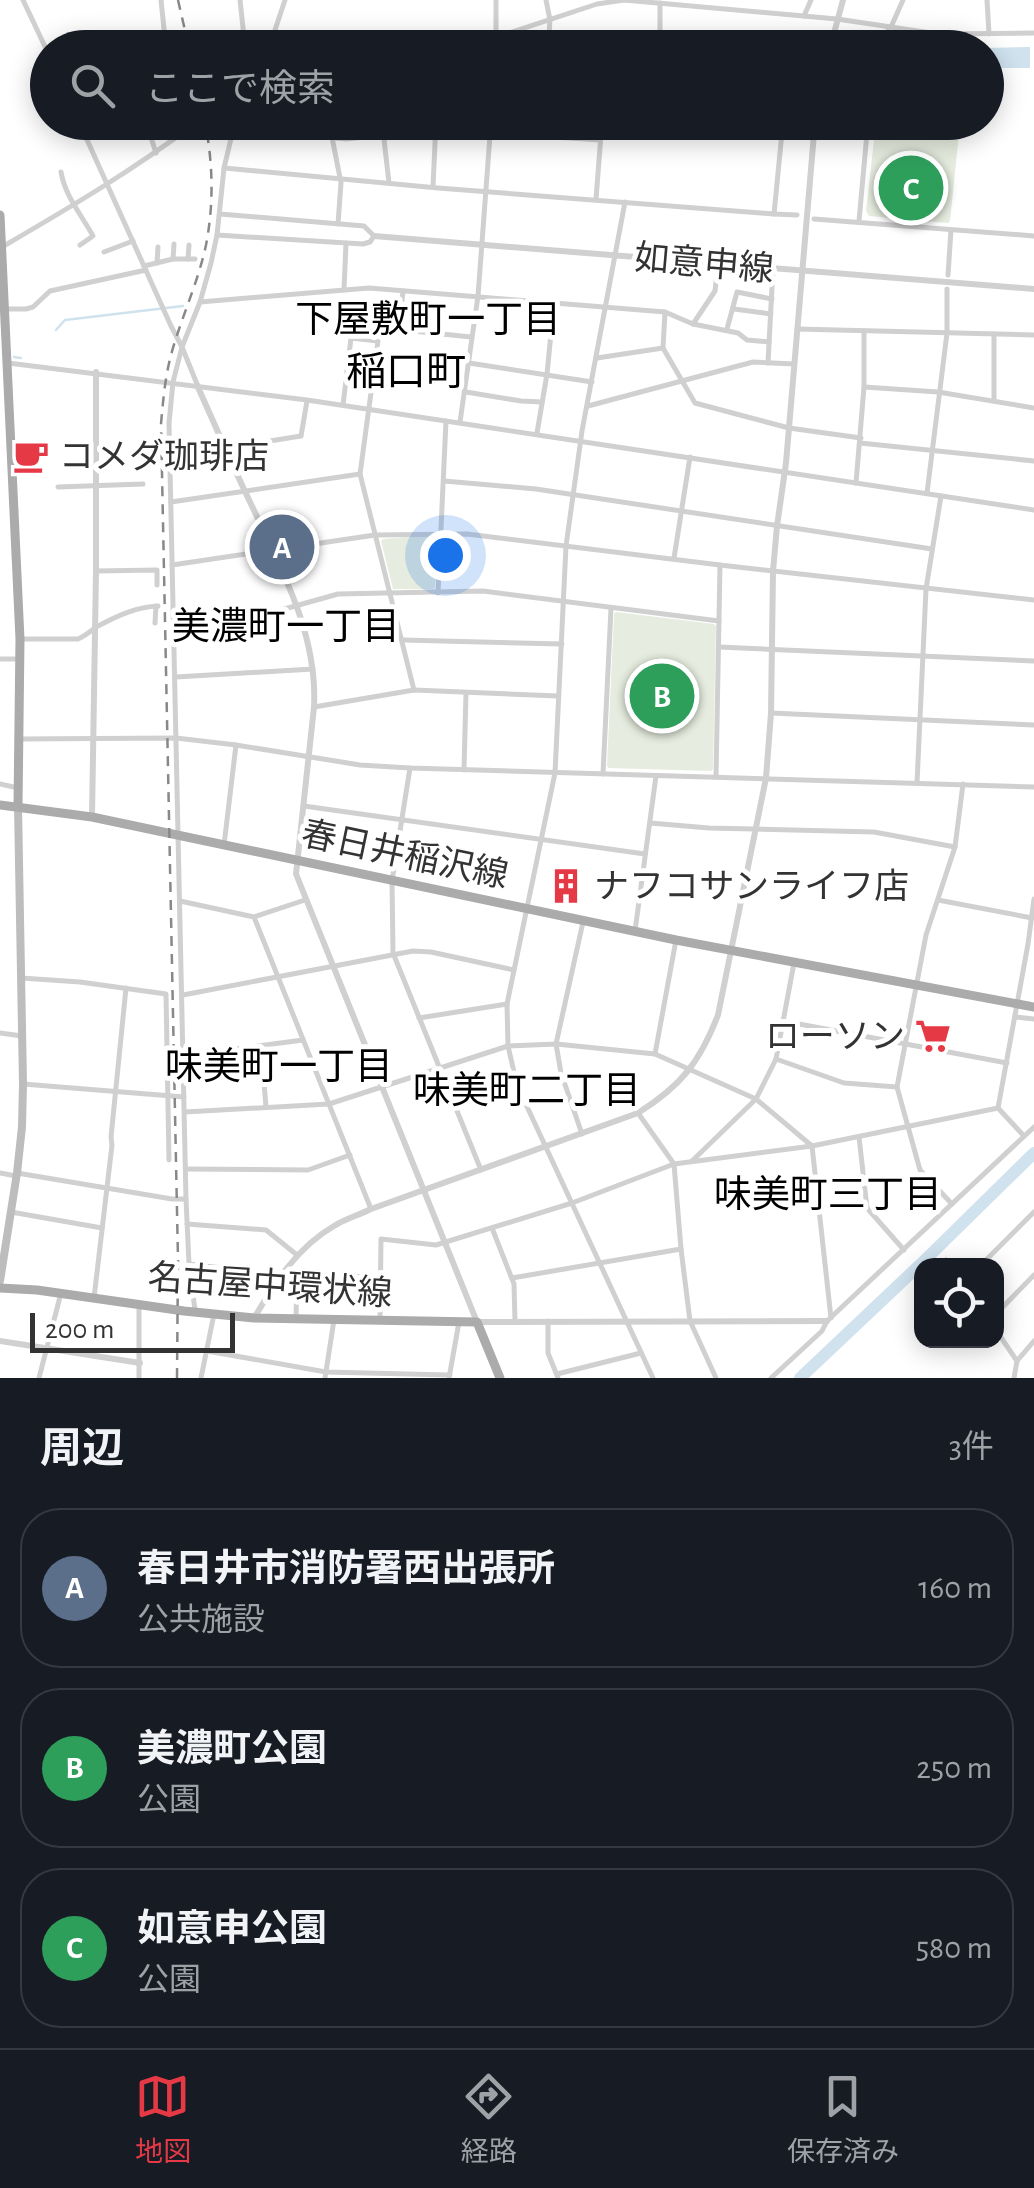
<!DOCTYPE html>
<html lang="ja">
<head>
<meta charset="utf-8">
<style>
  :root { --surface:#171b24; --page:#242831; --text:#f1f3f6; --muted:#9ea1a6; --line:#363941; --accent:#e63946 }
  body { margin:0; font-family:"Alegreya Sans","Noto Sans JP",sans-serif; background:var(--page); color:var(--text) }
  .controls { position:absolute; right:30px; bottom:30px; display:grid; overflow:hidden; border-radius:20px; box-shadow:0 5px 25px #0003 }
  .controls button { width:90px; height:90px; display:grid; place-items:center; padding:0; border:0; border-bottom:2px solid var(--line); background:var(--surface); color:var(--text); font:50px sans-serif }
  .scale { position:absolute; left:30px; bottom:25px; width:205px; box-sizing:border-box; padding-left:10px; border:5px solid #333; border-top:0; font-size:28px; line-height:35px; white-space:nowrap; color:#333; -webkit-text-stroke:8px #fff; paint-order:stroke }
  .you { position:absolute; left:445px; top:555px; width:35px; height:35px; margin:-25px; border:8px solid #fff; border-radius:50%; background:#1a73e8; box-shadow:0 0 0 15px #1a73e833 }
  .badge { display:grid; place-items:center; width:65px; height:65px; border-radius:50%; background:var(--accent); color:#fff; font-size:32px; font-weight:700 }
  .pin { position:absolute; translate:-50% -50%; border:5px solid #fff; box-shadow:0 2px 10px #0006 }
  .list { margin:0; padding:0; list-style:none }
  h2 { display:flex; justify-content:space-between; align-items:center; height:130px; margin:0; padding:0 40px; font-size:42px }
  h2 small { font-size:32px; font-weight:400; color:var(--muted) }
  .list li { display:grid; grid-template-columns:65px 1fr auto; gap:30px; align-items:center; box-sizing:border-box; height:160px; margin:0 20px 20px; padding:0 20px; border:2px solid var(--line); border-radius:40px }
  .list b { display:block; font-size:38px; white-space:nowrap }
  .list p { margin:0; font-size:32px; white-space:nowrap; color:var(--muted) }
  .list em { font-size:32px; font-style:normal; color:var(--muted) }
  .icon { flex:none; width:55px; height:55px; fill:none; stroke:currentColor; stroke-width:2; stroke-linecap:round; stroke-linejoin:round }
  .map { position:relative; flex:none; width:1034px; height:1378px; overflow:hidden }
  .search { position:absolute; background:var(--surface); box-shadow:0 5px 25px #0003; left:30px; right:30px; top:30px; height:110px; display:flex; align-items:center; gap:25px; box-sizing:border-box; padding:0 35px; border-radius:55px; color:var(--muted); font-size:38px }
  .sheet { height:670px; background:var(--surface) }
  nav { display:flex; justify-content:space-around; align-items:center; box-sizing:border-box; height:140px; border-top:2px solid var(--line); background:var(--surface); font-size:28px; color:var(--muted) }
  nav a { display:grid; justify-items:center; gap:5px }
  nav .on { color:var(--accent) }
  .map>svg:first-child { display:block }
  .green { fill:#e6ecdf }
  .water { fill:#cfe2ee }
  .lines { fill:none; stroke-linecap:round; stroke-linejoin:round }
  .stream { stroke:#cfe2ee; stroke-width:2.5 }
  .river { stroke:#cfe2ee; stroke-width:12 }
  .minor { stroke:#d0d0d0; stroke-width:5 }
  .tertiary { stroke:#d0d0d0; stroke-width:6 }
  .secondary { stroke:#bdbdbd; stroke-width:8 }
  .primary { stroke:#ababab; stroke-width:9 }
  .rail { stroke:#888; stroke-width:2.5; stroke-dasharray:10 8; stroke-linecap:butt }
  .labels { text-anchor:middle; stroke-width:10; stroke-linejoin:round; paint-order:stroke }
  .street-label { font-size:35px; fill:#333; stroke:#fff }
  .poi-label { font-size:35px; fill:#333; stroke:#fff; text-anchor:start }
  .neighbourhood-label { font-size:38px; fill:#000; stroke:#fff }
  .quarter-label { font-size:40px; fill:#000; stroke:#fff }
</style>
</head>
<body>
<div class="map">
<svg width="1034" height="1378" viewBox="0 0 1034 1378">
  <rect width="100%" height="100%" fill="#fff"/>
  <!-- green -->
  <g class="green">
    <polygon points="897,38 935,43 966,43 968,47 891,47 893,41"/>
    <polygon points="876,123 960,123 950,221 948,223 869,216 866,211"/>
    <polygon points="410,537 435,537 438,539 435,587 433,589 393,589 381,541 383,539"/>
    <polygon points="616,612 714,624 716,626 713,769 711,771 609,768 607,766 614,614"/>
  </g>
  <!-- water -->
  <polygon class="water" points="1030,47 1030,68 987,68 987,48"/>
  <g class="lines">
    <!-- stream -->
    <g class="stream">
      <polyline points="56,330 65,320 183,306"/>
      <polyline points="14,357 21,358"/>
    </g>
    <!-- river -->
    <polyline class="river" points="800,1378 926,1259 1034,1153"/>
    <!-- minor -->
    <g class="minor">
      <polyline points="23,0 48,53"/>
      <polyline points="161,0 166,48"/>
      <polyline points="240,0 244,37"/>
      <polyline points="496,0 496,48"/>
      <polyline points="546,0 550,20 548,48"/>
      <polyline points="987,0 989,34"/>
      <polyline points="804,16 811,0"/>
      <polyline points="891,27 903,0"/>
      <polyline points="187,48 244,37 274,36"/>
      <polyline points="269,48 285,0"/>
      <polyline points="464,48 597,4 624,0 837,19 938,34 1034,33"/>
      <polyline points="660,48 660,3"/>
      <polyline points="884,48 889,27"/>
      <polyline points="79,122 171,326 182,347 197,384"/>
      <polyline points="146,122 156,153"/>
      <polyline points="329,122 341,183 338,224"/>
      <polyline points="382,122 389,183"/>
      <polyline points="233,128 346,139 384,135"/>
      <polyline points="491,133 600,140"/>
      <polyline points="86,138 124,122"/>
      <polyline points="224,168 438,188 774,214 783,122"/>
      <path d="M 61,172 C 65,196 81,214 93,236 L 80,245"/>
      <polyline points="433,186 436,122"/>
      <polyline points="596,199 602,122"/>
      <polyline points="625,202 582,431 566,546 555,773 507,1004 508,1046 517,1085 653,1378"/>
      <polyline points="774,214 797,215"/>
      <polyline points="814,219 1034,236"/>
      <polyline points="859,221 868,122"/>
      <polyline points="217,235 363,244 370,242 374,236 364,226 220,214"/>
      <path d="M 2,247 C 69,208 135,169 197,122"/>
      <polyline points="104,252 133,241"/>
      <polyline points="173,259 174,244"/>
      <polyline points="188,259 189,245"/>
      <polyline points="157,263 158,247"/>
      <polyline points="144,266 173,259 195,259"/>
      <polyline points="948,275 951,230"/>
      <polyline points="344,290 346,243"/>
      <polyline points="403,291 400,321 402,327 413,331 471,337"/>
      <polyline points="200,302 369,288 665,312 693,324 738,333 747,340 769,342"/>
      <polyline points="0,309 26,309 33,307 50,291 146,270"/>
      <polyline points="734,309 771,314"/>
      <polyline points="665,312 663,348 695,403 789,428 861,438"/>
      <polyline points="693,324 715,291 718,265"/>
      <polyline points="727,329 737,292 772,299"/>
      <polyline points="797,329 1034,335"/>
      <polyline points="597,358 663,348"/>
      <polyline points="8,363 307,400 1034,510"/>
      <polyline points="469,363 592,382"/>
      <polyline points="768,363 773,268"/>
      <polyline points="864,387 938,392 1034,408"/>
      <polyline points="466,392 521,401 542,402"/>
      <polyline points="994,401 994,334"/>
      <polyline points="343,405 351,338 378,341 360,474 414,690"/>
      <polyline points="588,406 753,362 794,364"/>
      <polyline points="460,422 478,296 491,122"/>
      <polyline points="537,433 547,374 554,303"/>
      <polyline points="860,443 1034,461"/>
      <polyline points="225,448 301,436 307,401"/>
      <polyline points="444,481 536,489 932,549"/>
      <polyline points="856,483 864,387 864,331"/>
      <polyline points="58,487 143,484"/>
      <polyline points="927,493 947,333 947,289"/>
      <polyline points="171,502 360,474"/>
      <polyline points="674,558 690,457"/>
      <polyline points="172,565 375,535 467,534 720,565 1034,600"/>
      <polyline points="96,571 157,570 157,585"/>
      <polyline points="438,593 446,421"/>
      <polyline points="155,623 156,606"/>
      <polyline points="174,623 256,617 338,594 483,591 719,621"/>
      <path d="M 20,639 L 78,639 C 87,635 92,629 100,625 C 119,615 137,607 158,606"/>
      <polyline points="403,640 562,644"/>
      <polyline points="719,647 1034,661"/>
      <polyline points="0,659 20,659"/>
      <polyline points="176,677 313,669"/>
      <polyline points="314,707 414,690 558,696"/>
      <polyline points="771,713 1034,725"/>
      <polyline points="20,739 176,738 236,745 360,765 410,768 1034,787"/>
      <polyline points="410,768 392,881 393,953 481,1170"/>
      <polyline points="464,770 466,693"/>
      <polyline points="603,774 611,608"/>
      <polyline points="716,777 720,565"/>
      <polyline points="917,783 926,589 941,496"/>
      <polyline points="0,784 18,788"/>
      <polyline points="304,806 645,854"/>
      <polyline points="650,823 709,828 874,832 955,847"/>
      <polyline points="224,845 236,745"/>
      <polyline points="938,900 1032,918"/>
      <polyline points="180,901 254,917 371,1209"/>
      <polyline points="254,917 305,900"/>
      <polyline points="635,931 656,776"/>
      <polyline points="21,978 80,982 166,994 169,1160"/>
      <polyline points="183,995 413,951 431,952 514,970"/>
      <polyline points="1015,1017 1034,1019"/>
      <polyline points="419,1018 507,1004"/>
      <polyline points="783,1021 1007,1063"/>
      <polyline points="0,1033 22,1036"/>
      <polyline points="261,1046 266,1107"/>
      <polyline points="655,1054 676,940"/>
      <polyline points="184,1056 303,1040"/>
      <polyline points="776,1059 844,1083 897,1087"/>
      <polyline points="23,1084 184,1097"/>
      <polyline points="998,1108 1028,944 1034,899"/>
      <polyline points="998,1108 1024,1136"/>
      <polyline points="185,1112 329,1104 508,1046 556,1044 655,1054 756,1099 812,1146 831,1318"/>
      <polyline points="638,1113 674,1164 681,1249 690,1321 716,1378"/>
      <polyline points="582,1134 561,1073 556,1044 583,922"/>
      <polyline points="859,1137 867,1208 904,1250"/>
      <polyline points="692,1161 756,1099 776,1059 794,963"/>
      <polyline points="186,1169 308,1170 350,1155"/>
      <polyline points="0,1173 16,1176"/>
      <polyline points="17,1173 172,1199 186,1199"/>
      <polyline points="952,1204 920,1170 897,1087 926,935 955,847 963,784"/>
      <polyline points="11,1212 102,1228"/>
      <polyline points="187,1224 266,1230 297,1255"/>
      <polyline points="492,1228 514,1284 515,1321"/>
      <polyline points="946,1260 950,1266"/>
      <polyline points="189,1264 255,1272 275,1284"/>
      <polyline points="980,1266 1034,1212"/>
      <polyline points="512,1278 681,1249"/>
      <polyline points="94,1298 112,1145 111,1137 126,988"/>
      <polyline points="139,1306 139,1378"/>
      <polyline points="195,1310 189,1264 186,1199 169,423 173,382 182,347 200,302 211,263 217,235 224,168 235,122"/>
      <polyline points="996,1314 1034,1275"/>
      <polyline points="296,1318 297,1275 381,1277"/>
      <polyline points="380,1320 381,1239 436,1245 572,1203 674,1164 812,1146 998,1108"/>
      <polyline points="548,1321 548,1353 558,1378"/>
      <polyline points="996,1330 1017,1361"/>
      <polyline points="207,1351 326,1372 450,1375"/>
      <polyline points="557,1374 641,1353"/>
      <polyline points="39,1378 61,1293"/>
      <polyline points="201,1378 214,1314"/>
      <polyline points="325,1378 334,1320"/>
      <polyline points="449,1378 459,1322"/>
      <polyline points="771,1378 822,1331 827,1321 1034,1127"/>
      <polyline points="1014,1378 1017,1361 1034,1341"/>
    </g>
    <!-- tertiary -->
    <g class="tertiary">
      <polyline points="830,48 843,0"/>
      <polyline points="374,236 1034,289"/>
      <path d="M 197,385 C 215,425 232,465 251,504 C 281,568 318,635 314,707 L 296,874 L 477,1322 L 827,1321"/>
      <polyline points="92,817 96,571 96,372"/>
      <path d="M 254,1318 C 275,1283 297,1247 334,1226 C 345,1219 359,1215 371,1209 L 638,1113 C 681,1086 700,1062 718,1015 L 766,778 L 771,713 L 773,571 L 777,526 L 786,463 L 815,122"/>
      <polyline points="0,1341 140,1363"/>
    </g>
    <!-- secondary -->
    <polyline class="secondary" points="0,1281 17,1173 22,1127 23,1084 18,806"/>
    <!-- primary -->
    <g class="primary">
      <polyline points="0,215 20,639 18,806"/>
      <polyline points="0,805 92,817 676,940 1034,1007"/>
      <polyline points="0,1288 37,1290 184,1311 254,1318 477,1322 500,1378"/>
    </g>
    <!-- rail -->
    <g class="rail">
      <polyline points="178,0 189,48"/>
      <path d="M 177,1378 L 178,1260 L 161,424 C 163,401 165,378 171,355 C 181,318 198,283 206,245 C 214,204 213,163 205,122"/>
    </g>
  </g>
  <!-- icons -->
  <defs>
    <symbol id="cafe-bare" viewBox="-9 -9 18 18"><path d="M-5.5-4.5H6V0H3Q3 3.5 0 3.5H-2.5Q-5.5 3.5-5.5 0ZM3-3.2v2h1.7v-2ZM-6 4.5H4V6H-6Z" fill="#e63946" stroke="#fff" stroke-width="2.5" paint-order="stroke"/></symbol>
    <symbol id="building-bare" viewBox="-9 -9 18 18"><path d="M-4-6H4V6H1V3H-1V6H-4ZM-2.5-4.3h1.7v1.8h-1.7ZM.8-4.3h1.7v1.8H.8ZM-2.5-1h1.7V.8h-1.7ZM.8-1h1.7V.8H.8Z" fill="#e63946" stroke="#fff" stroke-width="2.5" paint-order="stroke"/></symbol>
    <symbol id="supermarket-bare" viewBox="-9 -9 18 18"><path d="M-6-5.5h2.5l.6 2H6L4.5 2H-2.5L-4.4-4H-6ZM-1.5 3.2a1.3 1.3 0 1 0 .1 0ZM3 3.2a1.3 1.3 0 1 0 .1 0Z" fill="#e63946" stroke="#fff" stroke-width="2.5" paint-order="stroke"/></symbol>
  </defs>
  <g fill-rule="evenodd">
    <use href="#cafe-bare" x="6" y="431" width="50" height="50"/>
    <use href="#building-bare" x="541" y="861" width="50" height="50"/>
    <use href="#supermarket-bare" x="908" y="1011" width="50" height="50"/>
  </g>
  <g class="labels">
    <!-- street labels -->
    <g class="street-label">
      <text transform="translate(704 263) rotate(5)" y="12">如意申線</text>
      <text transform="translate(405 854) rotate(12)" y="12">春日井稲沢線</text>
      <text transform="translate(270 1285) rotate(4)" y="12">名古屋中環状線</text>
    </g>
    <!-- poi labels -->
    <g class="poi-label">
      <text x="59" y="468">コメダ珈琲店</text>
      <text x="594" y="898">ナフコサンライフ店</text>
      <text x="905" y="1048" text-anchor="end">ローソン</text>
    </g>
    <!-- neighbourhood labels -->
    <g class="neighbourhood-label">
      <text x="428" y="332">下屋敷町一丁目</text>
      <text x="286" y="639">美濃町一丁目</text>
      <text x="279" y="1079">味美町一丁目</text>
      <text x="527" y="1103">味美町二丁目</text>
      <text x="828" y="1207">味美町三丁目</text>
    </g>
    <!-- quarter labels -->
    <g class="quarter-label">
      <text x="406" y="385">稲口町</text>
    </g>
  </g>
</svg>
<div class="controls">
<button><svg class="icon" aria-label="locate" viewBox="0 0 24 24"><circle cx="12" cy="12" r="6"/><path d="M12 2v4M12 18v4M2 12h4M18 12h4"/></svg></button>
</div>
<div class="scale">200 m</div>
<div class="you"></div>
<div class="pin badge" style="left:282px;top:547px;background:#5c6f8a">A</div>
<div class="pin badge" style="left:662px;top:696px;background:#2e9e5b">B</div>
<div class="pin badge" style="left:911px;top:188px;background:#2e9e5b">C</div>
<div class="search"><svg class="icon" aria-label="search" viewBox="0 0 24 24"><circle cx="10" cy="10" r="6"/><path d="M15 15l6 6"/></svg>ここで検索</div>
</div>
<section class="sheet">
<h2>周辺<small>3件</small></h2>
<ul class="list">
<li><span class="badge" style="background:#5c6f8a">A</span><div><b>春日井市消防署西出張所</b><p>公共施設</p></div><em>160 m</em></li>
<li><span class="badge" style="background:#2e9e5b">B</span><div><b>美濃町公園</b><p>公園</p></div><em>250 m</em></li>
<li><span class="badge" style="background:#2e9e5b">C</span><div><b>如意申公園</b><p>公園</p></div><em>580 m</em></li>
</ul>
</section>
<nav>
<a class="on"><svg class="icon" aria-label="map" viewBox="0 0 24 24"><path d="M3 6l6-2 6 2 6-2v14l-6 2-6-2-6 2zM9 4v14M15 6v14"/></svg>地図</a>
<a><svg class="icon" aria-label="directions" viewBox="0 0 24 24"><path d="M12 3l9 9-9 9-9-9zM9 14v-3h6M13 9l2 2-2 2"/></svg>経路</a>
<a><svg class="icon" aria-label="saved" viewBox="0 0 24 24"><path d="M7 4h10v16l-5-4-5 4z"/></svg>保存済み</a>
</nav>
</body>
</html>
